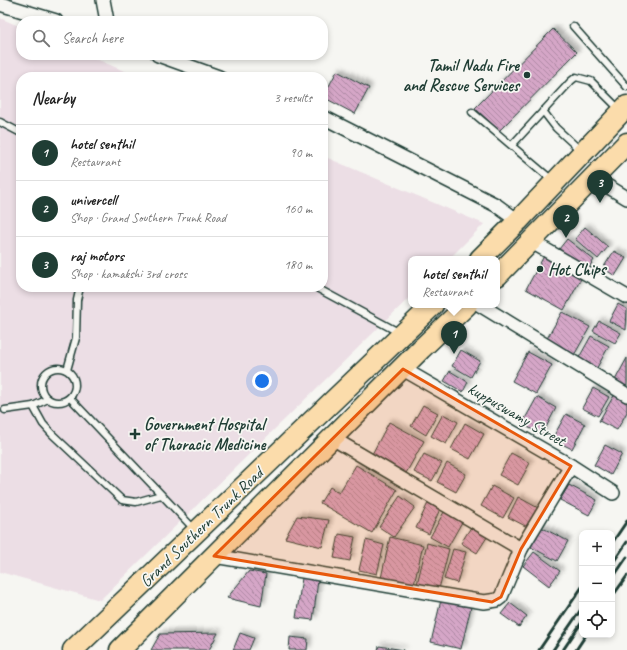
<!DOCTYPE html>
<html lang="en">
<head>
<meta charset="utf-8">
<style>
  :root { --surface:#fff; --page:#f2f2f2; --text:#222; --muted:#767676; --line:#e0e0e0; --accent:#1f3d34 }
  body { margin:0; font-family:Caveat,sans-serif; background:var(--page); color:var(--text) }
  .controls { position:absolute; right:12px; bottom:12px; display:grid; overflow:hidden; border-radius:8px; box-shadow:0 2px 6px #0003 }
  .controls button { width:36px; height:36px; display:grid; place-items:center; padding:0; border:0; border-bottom:1px solid var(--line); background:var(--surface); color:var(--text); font:20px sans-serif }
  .you { position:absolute; left:262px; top:381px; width:14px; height:14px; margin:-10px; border:3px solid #fff; border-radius:50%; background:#1a73e8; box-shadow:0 0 0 6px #1a73e833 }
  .badge { display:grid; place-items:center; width:26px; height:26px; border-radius:50%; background:var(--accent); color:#fff; font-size:13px; font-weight:700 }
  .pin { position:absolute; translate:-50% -33px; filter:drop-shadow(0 1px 2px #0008) }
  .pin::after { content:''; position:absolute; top:21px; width:14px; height:12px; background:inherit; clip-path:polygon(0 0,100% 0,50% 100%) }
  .popup { position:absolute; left:408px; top:256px; width:92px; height:52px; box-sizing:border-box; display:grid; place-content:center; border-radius:8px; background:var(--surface); filter:drop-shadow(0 1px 3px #0005); font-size:13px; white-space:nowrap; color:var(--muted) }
  .popup b { font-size:15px; color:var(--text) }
  .popup::after { content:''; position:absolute; left:50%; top:100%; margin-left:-8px; border:8px solid transparent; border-top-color:var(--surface) }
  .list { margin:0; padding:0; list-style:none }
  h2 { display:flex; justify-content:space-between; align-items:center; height:52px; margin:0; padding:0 16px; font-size:17px }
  h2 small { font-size:13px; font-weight:400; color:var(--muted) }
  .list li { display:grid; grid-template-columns:26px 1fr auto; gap:12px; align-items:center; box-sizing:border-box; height:56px; padding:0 16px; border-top:1px solid var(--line) }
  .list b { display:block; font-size:15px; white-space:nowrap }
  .list p { margin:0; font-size:13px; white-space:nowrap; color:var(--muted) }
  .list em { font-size:13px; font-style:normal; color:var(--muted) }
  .icon { flex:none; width:22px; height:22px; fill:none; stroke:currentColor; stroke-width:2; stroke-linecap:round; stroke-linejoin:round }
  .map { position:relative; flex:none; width:627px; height:650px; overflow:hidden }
  .search { position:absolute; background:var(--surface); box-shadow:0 2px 6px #0003; left:16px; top:16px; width:312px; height:44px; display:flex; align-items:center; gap:10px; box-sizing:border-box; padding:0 14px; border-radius:16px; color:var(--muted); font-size:15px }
  .panel { position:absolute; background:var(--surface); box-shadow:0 2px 6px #0003; left:16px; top:72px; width:312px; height:220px; border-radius:16px }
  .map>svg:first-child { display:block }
  .built { fill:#ecdee5 }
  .building { fill:url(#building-back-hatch); stroke:#1f3d34; filter:url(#shadow) }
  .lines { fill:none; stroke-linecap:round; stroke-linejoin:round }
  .service-casing { stroke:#1f3d34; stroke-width:9 }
  .minor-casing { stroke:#1f3d34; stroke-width:16 }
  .primary-casing { stroke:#1f3d34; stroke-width:23 }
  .service { stroke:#f6f6f2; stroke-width:6 }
  .minor { stroke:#f6f6f2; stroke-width:13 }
  .primary { stroke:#fbdcab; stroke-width:20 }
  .rail { stroke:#1f3d34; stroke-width:3 }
  .marked { fill:#e8590c; fill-opacity:0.2; stroke:#e8590c; stroke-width:3; stroke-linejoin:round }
  .poi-dot { fill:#1f3d34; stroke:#f6f6f2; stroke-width:1.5 }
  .labels { text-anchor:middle; stroke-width:3.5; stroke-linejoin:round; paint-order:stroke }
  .poi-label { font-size:17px; font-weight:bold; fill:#1f3d34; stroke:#f6f6f2; text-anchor:start }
  .street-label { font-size:17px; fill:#1f3d34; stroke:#f6f6f2 }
</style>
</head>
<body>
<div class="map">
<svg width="627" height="650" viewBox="0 0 627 650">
  <defs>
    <pattern id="building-back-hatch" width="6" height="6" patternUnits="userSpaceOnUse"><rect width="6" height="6" fill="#d5a6c7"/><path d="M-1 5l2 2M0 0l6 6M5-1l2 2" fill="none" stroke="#ac88a2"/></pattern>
    <filter id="shadow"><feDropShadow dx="3.5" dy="-3.5" stdDeviation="2" flood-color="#0004"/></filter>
  </defs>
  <rect width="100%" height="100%" fill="#f6f6f2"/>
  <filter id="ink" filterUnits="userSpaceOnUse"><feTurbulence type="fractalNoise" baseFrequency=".025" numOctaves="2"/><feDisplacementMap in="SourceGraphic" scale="8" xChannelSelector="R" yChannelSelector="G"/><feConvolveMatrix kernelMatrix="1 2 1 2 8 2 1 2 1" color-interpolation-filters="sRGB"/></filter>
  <g filter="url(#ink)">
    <!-- built -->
    <polygon class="built" points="0,18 21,27 21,55 87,55 138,77 21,77 21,287 323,287 323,156 484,224 449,259 411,259 411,296 100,600 0,572"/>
    <!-- building -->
    <g class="building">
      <polygon points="553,29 577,52 499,131 475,108"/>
      <polygon points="337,71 369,88 355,114 323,97"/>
      <polygon points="585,227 608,247 598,259 575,239"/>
      <polygon points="567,239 594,260 587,270 559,249"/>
      <polygon points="614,251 626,258 615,276 603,268"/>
      <polygon points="544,256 582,277 564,310 526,289"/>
      <polygon points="618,304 627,309 626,330 609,321"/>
      <polygon points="562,312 590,327 573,357 545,342"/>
      <polygon points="599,321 621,333 615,343 593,331"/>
      <polygon points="591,336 609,346 594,373 576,363"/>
      <polygon points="461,350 480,361 471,377 452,366"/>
      <polygon points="528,352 552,365 536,394 512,381"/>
      <polygon points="627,358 627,389 614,382"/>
      <polygon points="450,371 468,382 463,392 444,381"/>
      <polygon points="593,388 609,397 598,416 582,408"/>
      <polygon points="616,392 627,398 627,412 617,430 599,421"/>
      <polygon points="537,397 556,408 542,435 522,424"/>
      <polygon points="423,405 438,413 426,435 411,426"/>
      <polygon points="443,414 458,422 446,444 431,436"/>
      <polygon points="566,414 585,424 572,449 552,439"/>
      <polygon points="389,422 424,441 405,475 371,456"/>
      <polygon points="465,423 484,434 470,459 451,449"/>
      <polygon points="605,445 622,454 611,475 594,465"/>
      <polygon points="511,453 530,463 518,485 499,475"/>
      <polygon points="424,454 442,463 432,481 414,472"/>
      <polygon points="447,463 466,474 456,492 437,482"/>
      <polygon points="356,465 397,490 372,533 320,503 330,487 339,493"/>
      <polygon points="569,485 597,500 589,515 560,500"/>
      <polygon points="492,486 514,498 503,518 481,506"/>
      <polygon points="400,496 415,507 394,537 379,527"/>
      <polygon points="518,497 540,509 529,528 508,517"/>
      <polygon points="428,503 440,509 429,534 416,528"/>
      <polygon points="444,512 462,522 448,547 430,537"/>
      <polygon points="297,516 329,520 322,547 285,538"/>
      <polygon points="473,524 489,534 477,553 461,543"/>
      <polygon points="537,525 568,541 557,561 527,545"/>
      <polygon points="339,534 355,537 350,561 334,558"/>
      <polygon points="390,537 423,545 414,585 381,578"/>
      <polygon points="366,540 384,545 377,574 359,570"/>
      <polygon points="427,543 449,549 439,589 417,584"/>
      <polygon points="453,549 466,552 457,583 444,579"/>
      <polygon points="534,552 560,571 549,586 523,566"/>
      <polygon points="249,571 266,574 261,606 227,598"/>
      <polygon points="302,578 318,580 313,620 296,618"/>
      <polygon points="441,600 471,607 461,649 431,642"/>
      <polygon points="510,603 527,616 519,627 501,614"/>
      <polygon points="218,633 209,650 151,650 160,634"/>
      <polygon points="240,633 254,638 249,650 233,650"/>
      <polygon points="290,637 308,639 307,650 289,650"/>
      <polygon points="379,646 404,650 378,650"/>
    </g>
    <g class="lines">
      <defs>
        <g id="service">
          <polyline points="573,26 627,87"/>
          <polyline points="543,111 556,128 580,150"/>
          <polyline points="472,112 552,180"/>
          <polyline points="0,122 21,133"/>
          <polyline points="512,145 571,81 576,77 591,81 620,110"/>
          <polyline points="315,287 400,333"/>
          <circle cx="58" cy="385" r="17"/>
          <polyline points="67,370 76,338 77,300 80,287"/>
          <polyline points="70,398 194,529"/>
          <polyline points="33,406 43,424 52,434 122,500 136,502 161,495"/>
          <polyline points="5,410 33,406 48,399"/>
        </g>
        <g id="minor">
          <polyline points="103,0 107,21"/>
          <polyline points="0,4 56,21"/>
          <polyline points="158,55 219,77"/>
          <polyline points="323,117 496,205 518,221"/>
          <polyline points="594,178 627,198"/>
          <polyline points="532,242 627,297"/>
          <polyline points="480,305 627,395"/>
          <polyline points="403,369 571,466 613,493"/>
          <polyline points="332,438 521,549"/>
          <polyline points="214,556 484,602 497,600 501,597 521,549 571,466"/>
        </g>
        <g id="primary">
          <polyline points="480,259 518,221 627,106"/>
          <polyline points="497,276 627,143"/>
          <polyline points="73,650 433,305"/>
          <polyline points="120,650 421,349 467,305"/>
        </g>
      </defs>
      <!-- service casing -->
      <use href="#service" class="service-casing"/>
      <!-- minor casing -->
      <use href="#minor" class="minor-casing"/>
      <!-- primary casing -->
      <use href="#primary" class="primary-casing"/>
      <!-- service -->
      <use href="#service" class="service"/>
      <!-- minor -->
      <use href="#minor" class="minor"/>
      <!-- primary -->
      <use href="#primary" class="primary"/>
      <!-- rail -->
      <g class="rail">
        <polyline points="612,543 627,521"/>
        <polyline points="612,564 627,542"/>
        <polyline points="612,579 627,557"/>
        <polyline points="612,597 627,576"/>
        <polyline points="539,650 582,587"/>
        <polyline points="553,650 582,608"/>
        <polyline points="563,650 582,622"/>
        <polyline points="576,650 586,635"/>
      </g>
    </g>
  </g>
  <!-- marked area -->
  <path class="marked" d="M 403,369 L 571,466 L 521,549 L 501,597 L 492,602 L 214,556 Z"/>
  <!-- markers -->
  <g class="poi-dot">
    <circle cx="527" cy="75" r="4"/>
    <circle cx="540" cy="269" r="4"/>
    <path d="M133 428h4v4h4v4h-4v4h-4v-4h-4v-4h4z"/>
  </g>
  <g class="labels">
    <!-- poi labels -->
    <g class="poi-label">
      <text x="519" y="71" text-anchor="end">Tamil Nadu Fire<tspan x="519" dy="20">and Rescue Services</tspan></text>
      <text x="548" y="275">Hot Chips</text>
      <text x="144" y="430">Government Hospital<tspan x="144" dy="20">of Thoracic Medicine</tspan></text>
    </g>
    <!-- street labels -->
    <g class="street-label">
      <text transform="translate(517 414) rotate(30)" y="6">kuppuswamy Street</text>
      <text transform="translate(201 527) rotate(-44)" y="6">Grand Southern Trunk Road</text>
    </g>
  </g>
</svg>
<div class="controls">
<button>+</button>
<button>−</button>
<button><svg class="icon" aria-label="locate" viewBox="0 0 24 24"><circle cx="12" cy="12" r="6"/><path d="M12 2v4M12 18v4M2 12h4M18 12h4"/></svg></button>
</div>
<div class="you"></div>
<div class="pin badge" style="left:454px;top:354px">1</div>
<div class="popup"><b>hotel senthil</b>Restaurant</div>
<div class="pin badge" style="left:566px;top:238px">2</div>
<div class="pin badge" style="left:600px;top:203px">3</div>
<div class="search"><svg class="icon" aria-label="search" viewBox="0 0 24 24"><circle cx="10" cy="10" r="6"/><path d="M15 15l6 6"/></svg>Search here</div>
<section class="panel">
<h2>Nearby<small>3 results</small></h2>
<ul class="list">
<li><span class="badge">1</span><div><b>hotel senthil</b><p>Restaurant</p></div><em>90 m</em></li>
<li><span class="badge">2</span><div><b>univercell</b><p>Shop · Grand Southern Trunk Road</p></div><em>160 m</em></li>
<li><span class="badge">3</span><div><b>raj motors</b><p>Shop · kamakshi 3rd cross</p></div><em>180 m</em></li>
</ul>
</section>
</div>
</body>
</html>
